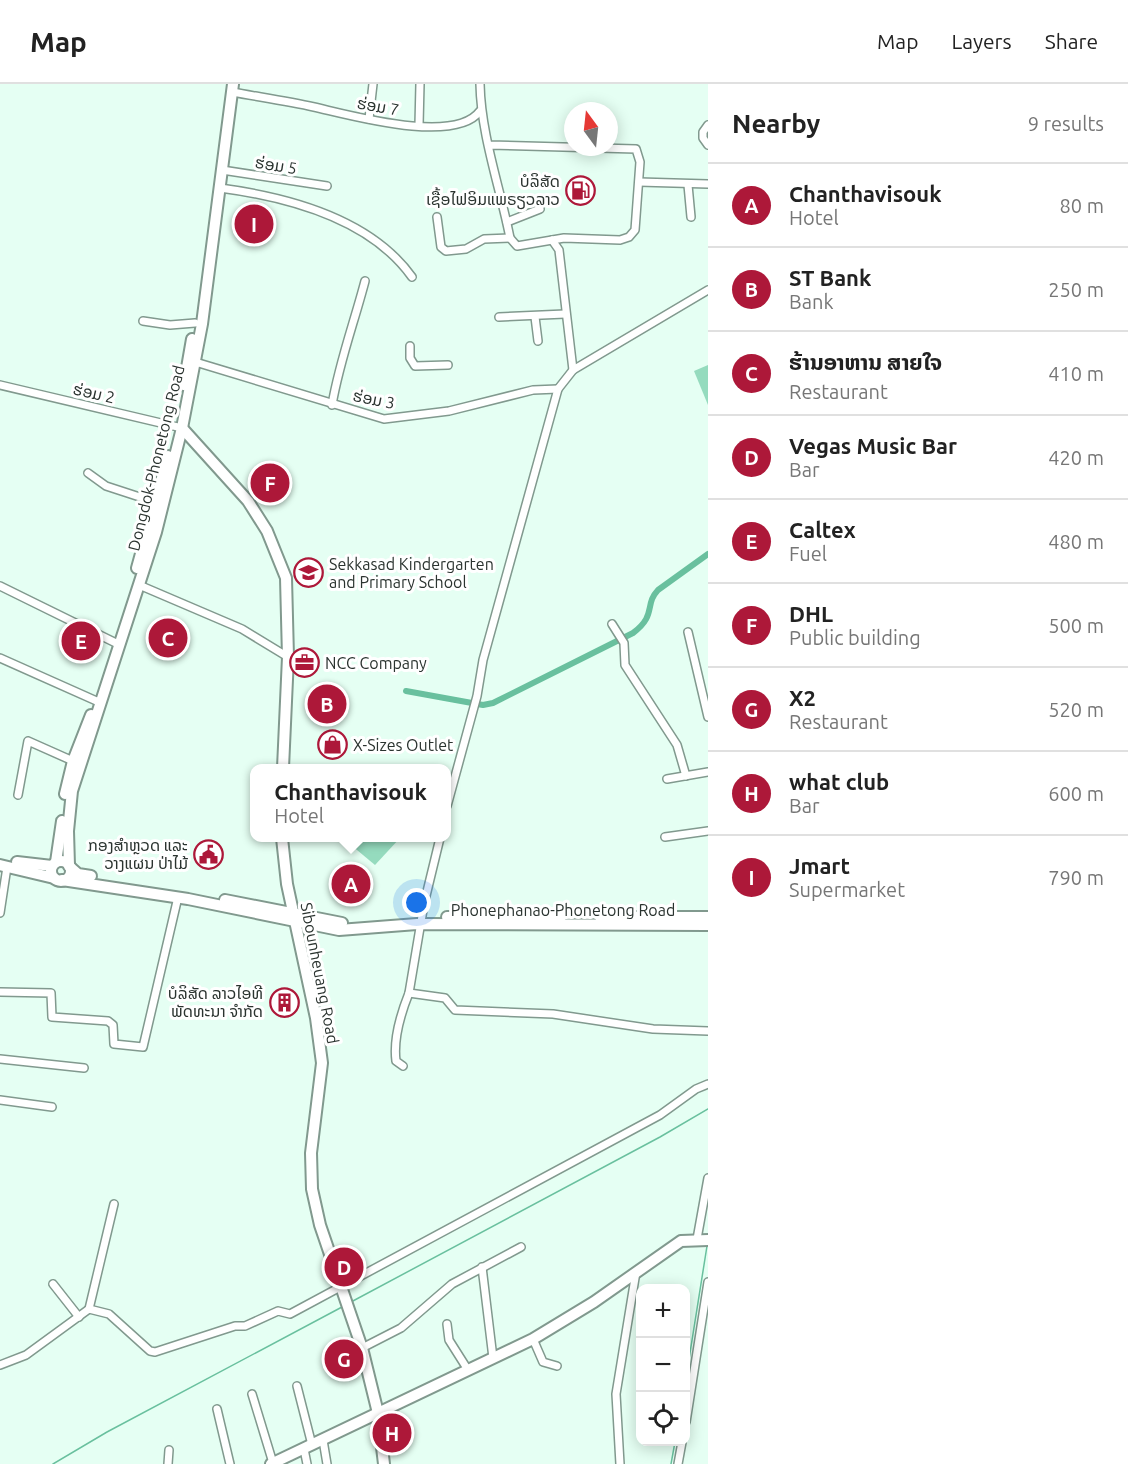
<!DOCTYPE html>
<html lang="en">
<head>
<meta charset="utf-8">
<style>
  :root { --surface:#fff; --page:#f2f2f2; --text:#222; --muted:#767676; --line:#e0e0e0; --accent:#ad1839 }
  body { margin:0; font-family:Ubuntu,"Noto Sans Lao",sans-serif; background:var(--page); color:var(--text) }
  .controls { position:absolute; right:18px; bottom:18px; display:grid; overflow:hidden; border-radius:12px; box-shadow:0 3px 15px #0003 }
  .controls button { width:54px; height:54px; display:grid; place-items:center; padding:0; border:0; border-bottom:2px solid var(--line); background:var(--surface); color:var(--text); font:30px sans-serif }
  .compass { position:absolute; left:564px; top:18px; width:54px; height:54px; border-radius:50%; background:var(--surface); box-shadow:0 3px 15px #0003; rotate:345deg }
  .you { position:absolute; left:417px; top:819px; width:21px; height:21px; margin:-15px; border:4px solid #fff; border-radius:50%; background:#1a73e8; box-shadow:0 0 0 9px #1a73e833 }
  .badge { display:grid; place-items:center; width:39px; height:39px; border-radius:50%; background:var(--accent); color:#fff; font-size:20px; font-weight:700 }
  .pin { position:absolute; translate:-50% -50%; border:3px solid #fff; box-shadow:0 2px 6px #0006 }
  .popup { position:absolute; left:250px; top:680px; width:201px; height:78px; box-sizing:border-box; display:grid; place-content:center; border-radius:12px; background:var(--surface); filter:drop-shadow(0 2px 4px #0005); font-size:20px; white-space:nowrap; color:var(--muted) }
  .popup b { font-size:22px; color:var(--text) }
  .popup::after { content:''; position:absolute; left:50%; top:100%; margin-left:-12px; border:12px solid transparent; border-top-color:var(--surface) }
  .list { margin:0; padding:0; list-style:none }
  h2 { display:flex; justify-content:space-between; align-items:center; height:78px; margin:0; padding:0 24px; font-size:26px }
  h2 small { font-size:20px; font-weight:400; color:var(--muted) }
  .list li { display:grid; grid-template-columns:39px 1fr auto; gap:18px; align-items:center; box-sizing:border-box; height:84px; padding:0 24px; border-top:2px solid var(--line) }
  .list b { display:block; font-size:22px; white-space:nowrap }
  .list p { margin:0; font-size:20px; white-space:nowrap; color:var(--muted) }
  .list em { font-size:20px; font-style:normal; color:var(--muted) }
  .icon { flex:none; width:33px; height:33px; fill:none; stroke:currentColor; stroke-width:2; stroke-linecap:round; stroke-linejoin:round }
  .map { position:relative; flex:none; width:708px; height:1380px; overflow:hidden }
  header { display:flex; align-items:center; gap:36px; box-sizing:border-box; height:84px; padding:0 30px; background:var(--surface); border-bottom:2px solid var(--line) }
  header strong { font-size:28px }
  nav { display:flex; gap:33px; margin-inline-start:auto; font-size:21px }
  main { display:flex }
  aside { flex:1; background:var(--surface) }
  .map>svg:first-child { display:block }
  .green { fill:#95dbbe }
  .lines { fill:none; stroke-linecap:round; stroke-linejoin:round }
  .stream { stroke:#69c09e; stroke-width:1.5 }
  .canal { stroke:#69c09e; stroke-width:6 }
  .street-casing { stroke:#81998e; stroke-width:10 }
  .secondary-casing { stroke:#81998e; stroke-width:14 }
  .primary-casing { stroke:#81998e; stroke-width:14 }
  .street { stroke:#fff; stroke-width:7 }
  .secondary { stroke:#fff; stroke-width:10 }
  .primary { stroke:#fff; stroke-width:10 }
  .labels { text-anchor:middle; stroke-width:6; stroke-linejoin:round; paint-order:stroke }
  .street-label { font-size:16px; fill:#2a332f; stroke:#fff }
  .poi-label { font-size:16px; fill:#2a332f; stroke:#fff; text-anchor:end }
</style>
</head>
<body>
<header>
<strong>Map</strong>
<nav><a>Map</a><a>Layers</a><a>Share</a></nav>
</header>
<main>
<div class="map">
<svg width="708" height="1380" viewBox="0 0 708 1380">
  <rect width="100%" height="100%" fill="#e5fff3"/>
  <!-- green -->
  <g class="green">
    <polygon points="708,281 708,321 694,287"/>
    <polygon points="358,754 400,754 375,781 351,761"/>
  </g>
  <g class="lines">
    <!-- stream -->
    <g class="stream">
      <polyline points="351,1218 660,1053 708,1025"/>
      <polyline points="686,1294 707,1162"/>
      <polyline points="53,1380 107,1348 342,1223"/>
      <polyline points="671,1380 675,1358"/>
    </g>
    <!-- canal -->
    <path class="canal" d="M 406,607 L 483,621 L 493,619 L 633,549 C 657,531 644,521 658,506 L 708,470"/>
    <defs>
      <g id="street">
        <path d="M 480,0 C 481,51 500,103 510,154 L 517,162 L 564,154 L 620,156 L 629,153 L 635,146 L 640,78 L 636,65 L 489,61"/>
        <path d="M 232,8 C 259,13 287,17 314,23 C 350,31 455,61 480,27"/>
        <polyline points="369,35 373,0"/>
        <polyline points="419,41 420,0"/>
        <polyline points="708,61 703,54 703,48 708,41"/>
        <polyline points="222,86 327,102"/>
        <polyline points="639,98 708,100"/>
        <polyline points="688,101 691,133"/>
        <path d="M 220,104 C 288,113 370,134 412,193"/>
        <polyline points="437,133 441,163 446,167 466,165 484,155 510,154"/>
        <polyline points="507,138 540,125"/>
        <polyline points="552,156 559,166 573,286"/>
        <polyline points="499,233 565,230"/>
        <polyline points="535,233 538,257"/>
        <polyline points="143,237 170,241 195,239"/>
        <polyline points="410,262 410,274 415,282 448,281"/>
        <polyline points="192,277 384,335 449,327 533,306 558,305"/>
        <polyline points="0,301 182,344"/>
        <path d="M 332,321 C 339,279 354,239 365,197"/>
        <polyline points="88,389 106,402 155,418"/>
        <polyline points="139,501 242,545 288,573"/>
        <polyline points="0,502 120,561"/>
        <polyline points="612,540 624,559 625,581 677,661 686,692"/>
        <polyline points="688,548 708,633"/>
        <polyline points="0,574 101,619"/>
        <polyline points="667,695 708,688"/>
        <polyline points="18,711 28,657 73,677"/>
        <polyline points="447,722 477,612 483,576 558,305 573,286 708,206"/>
        <polyline points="665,753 708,747"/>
        <polyline points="440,754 424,820 409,909 445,914 455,926 553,930 653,945 708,947"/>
        <polyline points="0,829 7,783"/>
        <polyline points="0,908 51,909 52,933 108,937 113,941 114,960 143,963 178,813"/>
        <polyline points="0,975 84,984"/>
        <path d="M 403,982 L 396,977 C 393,954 401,929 409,909"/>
        <polyline points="0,1016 52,1023"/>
        <polyline points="697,1155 708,1094"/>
        <polyline points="482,1183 493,1274"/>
        <polyline points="53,1200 79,1233"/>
        <polyline points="89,1225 114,1120"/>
        <polyline points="447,1240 449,1256 468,1286"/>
        <polyline points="533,1255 543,1278 557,1282"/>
        <polyline points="362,1264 401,1244 452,1200 521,1163"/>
        <polyline points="0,1281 26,1271 89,1225 109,1230 150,1267 155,1268 235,1242 245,1242 278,1227 290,1230 660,1031 696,1005 708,1000"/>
        <polyline points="297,1302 312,1361"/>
        <polyline points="252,1310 273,1379"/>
        <polyline points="217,1325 230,1380"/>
        <polyline points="686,1338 708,1198"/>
        <polyline points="323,1356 327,1380"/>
        <polyline points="304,1365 307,1380"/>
        <polyline points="168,1380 169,1366"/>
        <polyline points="620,1380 616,1310 636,1188"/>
        <polyline points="678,1380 682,1358"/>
      </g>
      <g id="secondary">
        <polyline points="184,301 192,255"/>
        <polyline points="182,344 248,417 267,447 286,494 288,573 283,684"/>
        <polyline points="137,484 168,372"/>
        <polyline points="65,710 73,677 91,631"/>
        <polyline points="282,754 287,800 316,934 322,979 311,1069 312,1105 320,1141 362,1264 378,1329 384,1380"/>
        <polyline points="56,778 62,737"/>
        <polyline points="69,782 68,747 72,707 156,448 182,344 202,240 233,0"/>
        <polyline points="271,1380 533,1255 594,1218 681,1157 708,1156"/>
      </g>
      <g id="primary">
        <circle cx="61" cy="787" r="10"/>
        <polyline points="17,778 52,782"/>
        <polyline points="0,781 54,794"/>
        <polyline points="70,783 78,790 91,792"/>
        <polyline points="62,796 188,815 339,846 417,840 708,841"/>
        <polyline points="225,816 342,839"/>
        <polyline points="447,833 561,833"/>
        <polyline points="600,833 708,833"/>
      </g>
    </defs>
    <!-- street casing -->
    <use href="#street" class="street-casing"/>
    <!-- secondary casing -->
    <use href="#secondary" class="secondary-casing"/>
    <!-- primary casing -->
    <use href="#primary" class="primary-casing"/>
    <!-- street -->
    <use href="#street" class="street"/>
    <!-- secondary -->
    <use href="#secondary" class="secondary"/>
    <!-- primary -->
    <use href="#primary" class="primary"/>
  </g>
  <!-- icons -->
  <defs>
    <symbol id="fuel-ring" viewBox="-11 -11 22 22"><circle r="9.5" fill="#fff" stroke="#ad1839" stroke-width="1.5"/><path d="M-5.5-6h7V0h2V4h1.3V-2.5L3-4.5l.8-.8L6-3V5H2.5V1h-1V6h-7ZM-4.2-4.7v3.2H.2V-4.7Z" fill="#ad1839"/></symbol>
    <symbol id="school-ring" viewBox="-11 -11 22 22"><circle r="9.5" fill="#fff" stroke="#ad1839" stroke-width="1.5"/><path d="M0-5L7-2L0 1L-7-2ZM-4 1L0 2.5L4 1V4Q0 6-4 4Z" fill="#ad1839"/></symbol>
    <symbol id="office-ring" viewBox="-11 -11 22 22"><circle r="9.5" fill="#fff" stroke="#ad1839" stroke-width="1.5"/><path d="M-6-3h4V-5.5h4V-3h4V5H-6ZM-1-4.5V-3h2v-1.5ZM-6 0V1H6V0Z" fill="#ad1839"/></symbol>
    <symbol id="shop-ring" viewBox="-11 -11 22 22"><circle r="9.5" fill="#fff" stroke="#ad1839" stroke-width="1.5"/><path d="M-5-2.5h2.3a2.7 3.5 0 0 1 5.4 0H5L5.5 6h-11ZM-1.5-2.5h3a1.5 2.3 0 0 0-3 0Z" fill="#ad1839"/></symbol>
    <symbol id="civic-ring" viewBox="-11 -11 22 22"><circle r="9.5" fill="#fff" stroke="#ad1839" stroke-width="1.5"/><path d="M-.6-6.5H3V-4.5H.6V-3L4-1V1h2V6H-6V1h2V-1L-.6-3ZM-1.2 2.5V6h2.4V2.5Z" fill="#ad1839"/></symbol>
    <symbol id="building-ring" viewBox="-11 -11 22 22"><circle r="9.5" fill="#fff" stroke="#ad1839" stroke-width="1.5"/><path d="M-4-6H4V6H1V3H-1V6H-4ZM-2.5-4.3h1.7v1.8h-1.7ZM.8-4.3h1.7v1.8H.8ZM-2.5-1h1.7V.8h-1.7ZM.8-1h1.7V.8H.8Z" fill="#ad1839"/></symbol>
  </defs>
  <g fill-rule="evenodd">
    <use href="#fuel-ring" x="564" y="90" width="33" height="33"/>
    <use href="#school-ring" x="292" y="472" width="33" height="33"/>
    <use href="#office-ring" x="288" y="562" width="33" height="33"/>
    <use href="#shop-ring" x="316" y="644" width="33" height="33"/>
    <use href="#civic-ring" x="192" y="754" width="33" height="33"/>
    <use href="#building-ring" x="268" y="902" width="33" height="33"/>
  </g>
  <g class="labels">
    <!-- street labels -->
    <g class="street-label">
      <text transform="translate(378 22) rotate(10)" y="6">ຮ່ອມ 7</text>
      <text transform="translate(276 81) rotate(9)" y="6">ຮ່ອມ 5</text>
      <text transform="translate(94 309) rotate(13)" y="6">ຮ່ອມ 2</text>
      <text transform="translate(374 315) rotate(11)" y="6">ຮ່ອມ 3</text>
      <text transform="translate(156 374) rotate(-76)" y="6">Dongdok-Phonetong Road</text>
      <text x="563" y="832">Phonephanao-Phonetong Road</text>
      <text transform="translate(320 889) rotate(79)" y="6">Sibounheuang Road</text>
    </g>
    <!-- poi labels -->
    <g class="poi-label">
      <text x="560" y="103">ບໍລິສັດ<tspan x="560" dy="18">ເຊື້ອໄຟອິມແພຣຽວລາວ</tspan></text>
      <text x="329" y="486" text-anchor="start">Sekkasad Kindergarten<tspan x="329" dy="18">and Primary School</tspan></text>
      <text x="325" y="585" text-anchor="start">NCC Company</text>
      <text x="353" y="667" text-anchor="start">X-Sizes Outlet</text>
      <text x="188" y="767">ກອງສໍາຫຼວດ ແລະ<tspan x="188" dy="18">ວາງແຜນ ປ່າໄມ້</tspan></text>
      <text x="263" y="915">ບໍລິສັດ ລາວໄອທີ<tspan x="263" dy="18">ພັດທະນາ ຈຳກັດ</tspan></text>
    </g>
  </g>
</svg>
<div class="controls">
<button>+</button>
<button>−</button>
<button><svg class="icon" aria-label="locate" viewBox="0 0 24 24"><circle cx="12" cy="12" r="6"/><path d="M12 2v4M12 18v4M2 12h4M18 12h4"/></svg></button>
</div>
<svg class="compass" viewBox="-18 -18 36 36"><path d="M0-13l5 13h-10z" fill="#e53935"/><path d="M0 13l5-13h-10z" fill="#767676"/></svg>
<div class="you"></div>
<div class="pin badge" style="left:351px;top:800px">A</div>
<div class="popup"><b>Chanthavisouk</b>Hotel</div>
<div class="pin badge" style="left:327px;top:620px">B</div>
<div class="pin badge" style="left:168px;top:554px">C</div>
<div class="pin badge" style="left:344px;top:1183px">D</div>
<div class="pin badge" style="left:81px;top:557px">E</div>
<div class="pin badge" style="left:270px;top:399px">F</div>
<div class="pin badge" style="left:344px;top:1275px">G</div>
<div class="pin badge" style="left:392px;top:1349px">H</div>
<div class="pin badge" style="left:254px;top:140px">I</div>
</div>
<aside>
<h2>Nearby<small>9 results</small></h2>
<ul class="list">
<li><span class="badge">A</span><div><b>Chanthavisouk</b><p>Hotel</p></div><em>80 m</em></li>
<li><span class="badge">B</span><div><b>ST Bank</b><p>Bank</p></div><em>250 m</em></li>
<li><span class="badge">C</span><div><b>ຮ້ານອາຫານ ສາຍໃຈ</b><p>Restaurant</p></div><em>410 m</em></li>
<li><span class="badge">D</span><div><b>Vegas Music Bar</b><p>Bar</p></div><em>420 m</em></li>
<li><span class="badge">E</span><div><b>Caltex</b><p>Fuel</p></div><em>480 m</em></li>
<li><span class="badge">F</span><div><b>DHL</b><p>Public building</p></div><em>500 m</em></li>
<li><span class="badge">G</span><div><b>X2</b><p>Restaurant</p></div><em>520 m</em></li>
<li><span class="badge">H</span><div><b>what club</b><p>Bar</p></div><em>600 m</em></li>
<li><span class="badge">I</span><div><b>Jmart</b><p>Supermarket</p></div><em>790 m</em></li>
</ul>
</aside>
</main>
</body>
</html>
